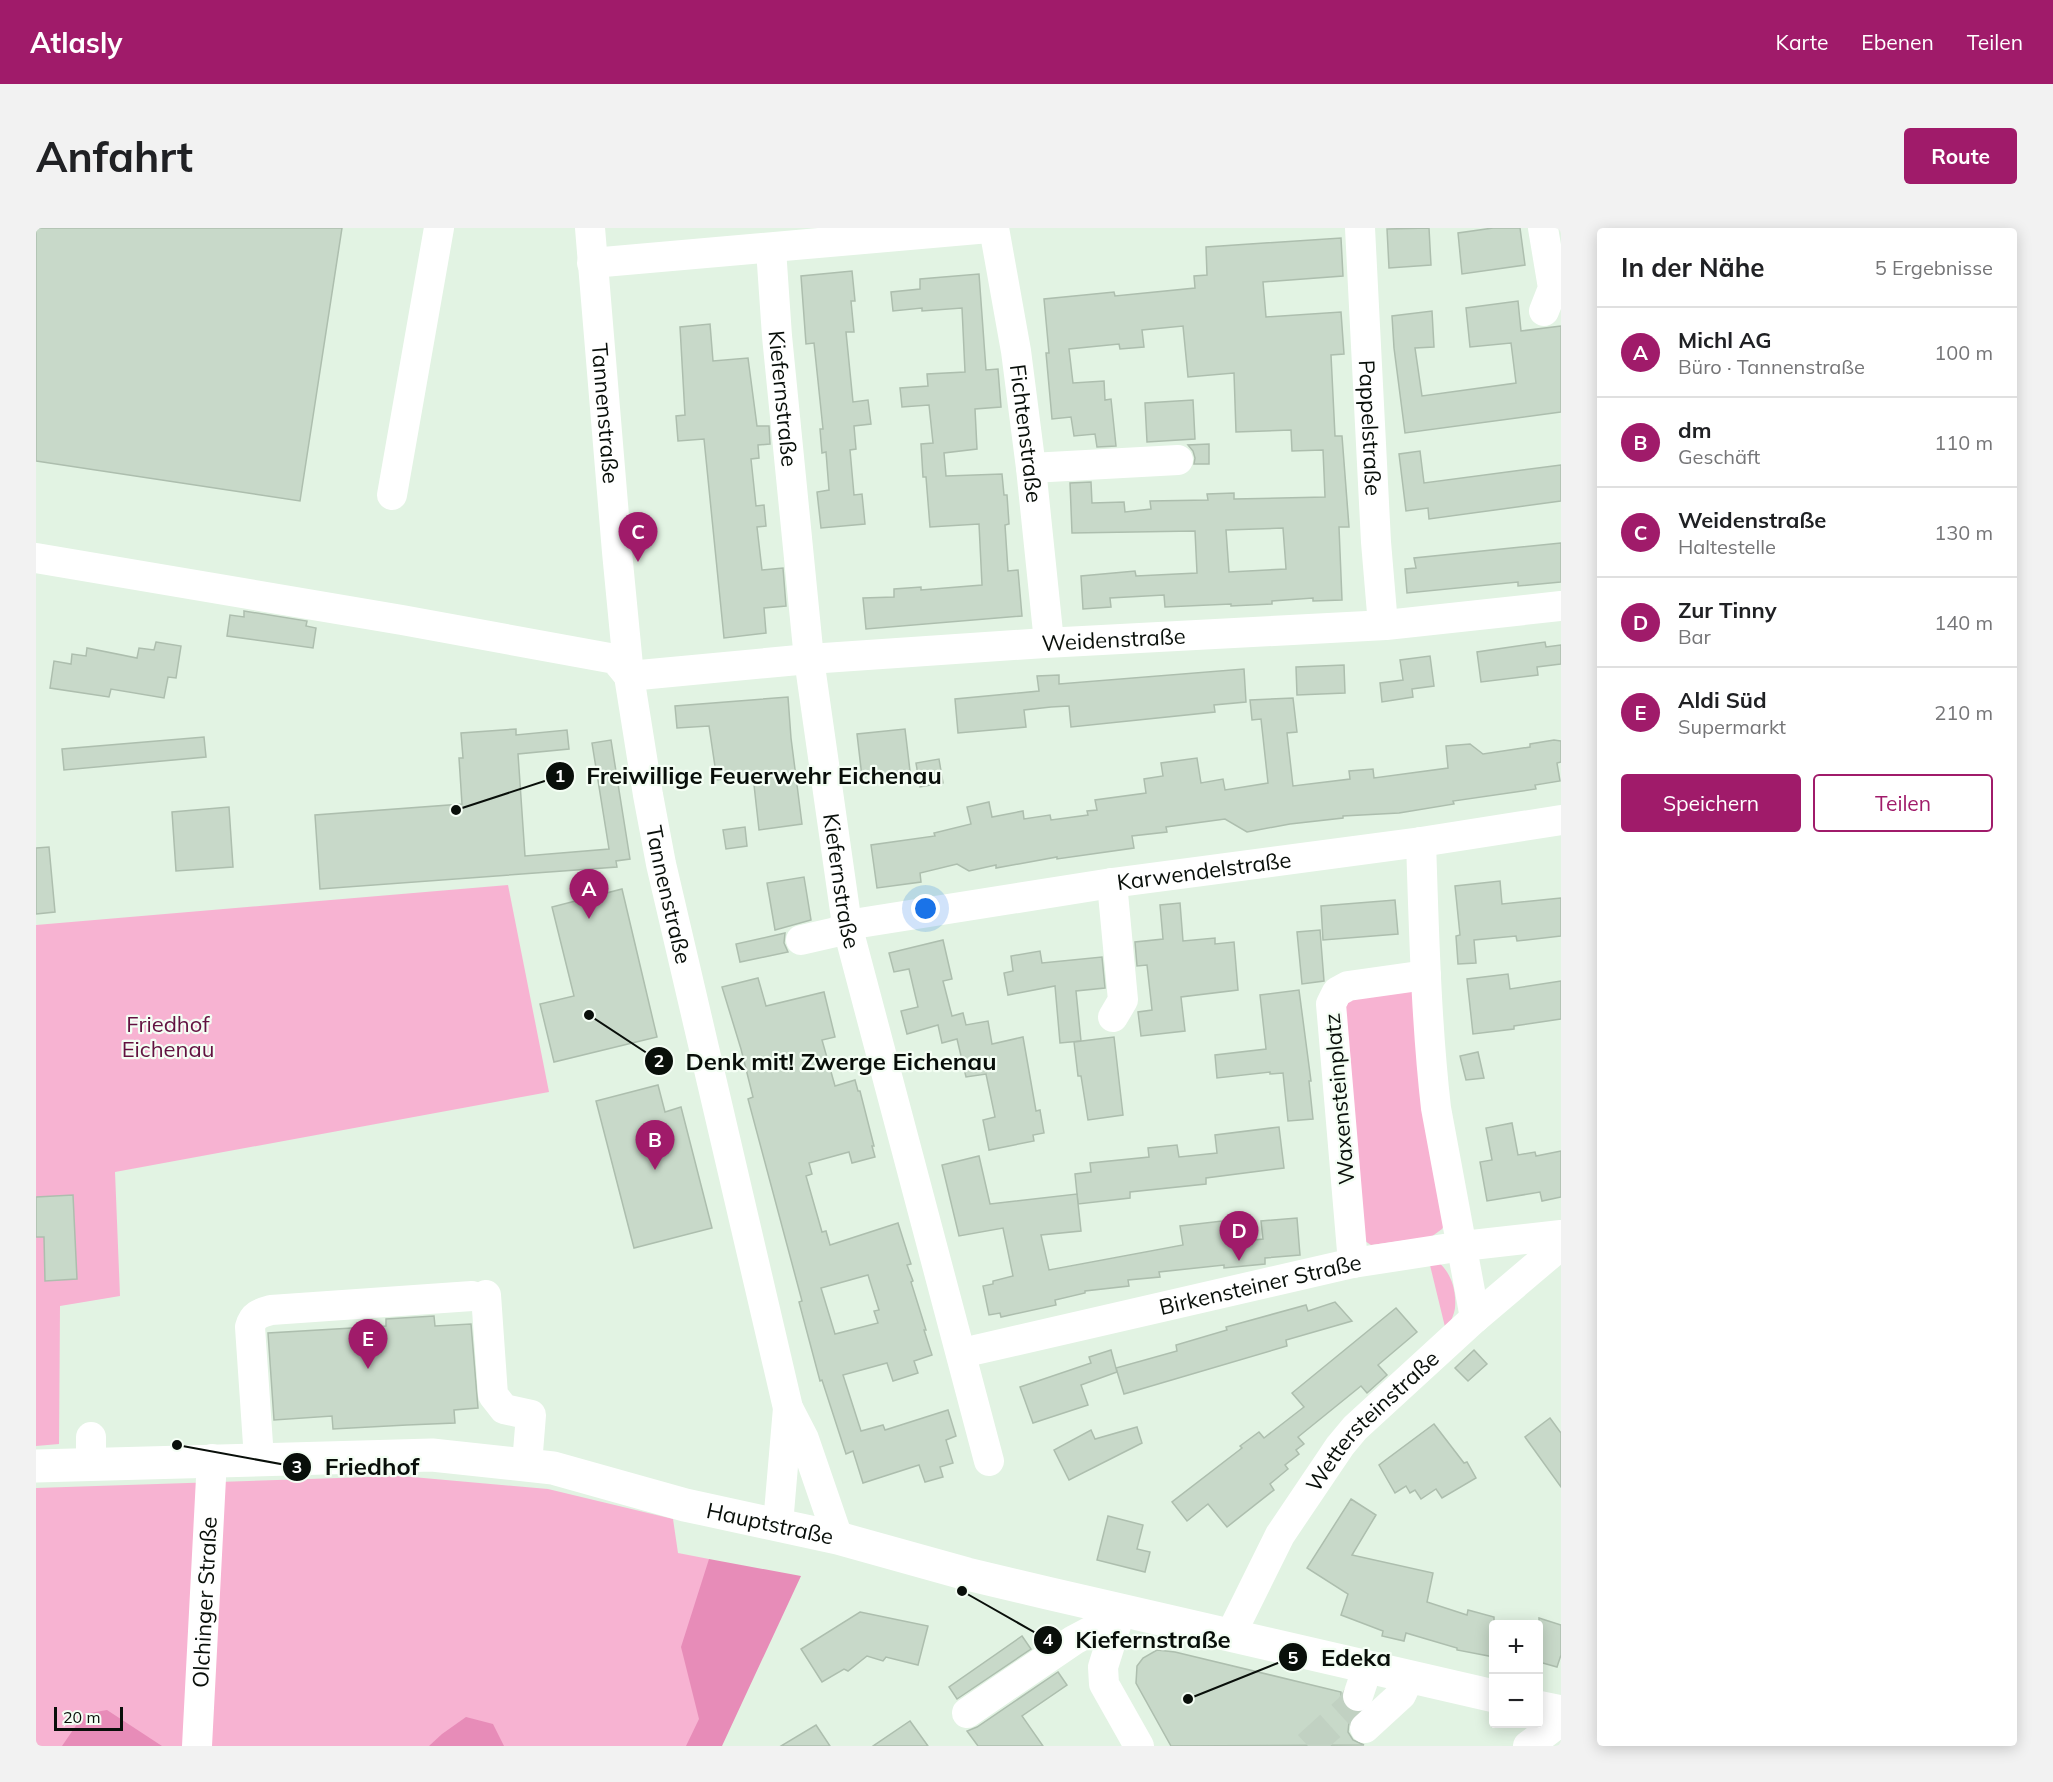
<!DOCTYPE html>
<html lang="de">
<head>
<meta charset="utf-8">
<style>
  :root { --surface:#fff; --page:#f2f2f2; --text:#202124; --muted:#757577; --line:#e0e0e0; --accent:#a01b6a }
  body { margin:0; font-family:Mulish,sans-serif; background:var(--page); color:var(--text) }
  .controls { position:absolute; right:18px; bottom:18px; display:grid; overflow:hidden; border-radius:6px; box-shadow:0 3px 15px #0003 }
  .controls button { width:54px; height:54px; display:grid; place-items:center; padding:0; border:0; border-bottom:2px solid var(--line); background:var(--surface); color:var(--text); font:30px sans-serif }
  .scale { position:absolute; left:18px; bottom:15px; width:69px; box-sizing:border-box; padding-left:6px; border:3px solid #090f0a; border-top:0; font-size:16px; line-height:21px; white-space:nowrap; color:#090f0a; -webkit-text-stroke:4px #f4fef4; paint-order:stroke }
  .you { position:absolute; left:890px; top:681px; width:21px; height:21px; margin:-15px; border:4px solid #fff; border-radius:50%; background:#1a73e8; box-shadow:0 0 0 9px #1a73e833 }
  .badge { display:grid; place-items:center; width:39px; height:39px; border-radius:50%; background:var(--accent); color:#fff; font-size:20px; font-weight:700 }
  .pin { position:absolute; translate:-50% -50px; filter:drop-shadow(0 2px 3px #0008) }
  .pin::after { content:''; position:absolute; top:32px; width:21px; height:18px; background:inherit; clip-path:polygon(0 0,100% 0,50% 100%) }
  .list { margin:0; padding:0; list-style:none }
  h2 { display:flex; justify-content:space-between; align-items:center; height:78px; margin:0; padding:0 24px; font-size:26px }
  h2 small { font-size:20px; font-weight:400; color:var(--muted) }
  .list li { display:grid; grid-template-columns:39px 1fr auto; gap:18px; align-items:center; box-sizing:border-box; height:90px; padding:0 24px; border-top:2px solid var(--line) }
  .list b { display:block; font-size:22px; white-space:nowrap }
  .list p { margin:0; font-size:20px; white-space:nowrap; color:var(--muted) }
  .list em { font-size:20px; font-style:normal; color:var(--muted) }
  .actions { display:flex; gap:12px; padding:18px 24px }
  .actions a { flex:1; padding:14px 0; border:2px solid var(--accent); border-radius:6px; text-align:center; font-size:21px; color:var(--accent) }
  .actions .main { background:var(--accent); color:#fff }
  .map { position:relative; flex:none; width:1525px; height:1518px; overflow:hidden; border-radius:6px }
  header { display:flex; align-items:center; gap:36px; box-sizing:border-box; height:84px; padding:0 30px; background:var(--accent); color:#fff }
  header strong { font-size:28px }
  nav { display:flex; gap:33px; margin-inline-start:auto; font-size:21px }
  .intro { display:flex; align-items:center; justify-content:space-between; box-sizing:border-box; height:144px; padding:0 36px }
  h1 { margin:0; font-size:42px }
  .button { padding:15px 27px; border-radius:6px; background:var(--accent); color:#fff; font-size:21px; font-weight:700 }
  main { display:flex; gap:36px; padding:0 36px }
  aside { flex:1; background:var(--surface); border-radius:6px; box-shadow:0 3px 15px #0003 }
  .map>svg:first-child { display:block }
  .green { fill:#f7b3d2 }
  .forest { fill:#e78cb8 }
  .building { fill:#c8d9c9; stroke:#adbeae; stroke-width:1.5; fill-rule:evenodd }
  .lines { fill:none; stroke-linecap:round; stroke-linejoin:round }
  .minor-tunnel { stroke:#c1d1c2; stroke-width:30; stroke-dasharray:30 15; stroke-linecap:butt }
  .minor { stroke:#fff; stroke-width:30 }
  .major { stroke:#fff; stroke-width:33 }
  .labels { text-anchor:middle; stroke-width:4.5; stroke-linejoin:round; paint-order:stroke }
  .street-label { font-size:22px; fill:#090f0a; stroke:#f4fef4 }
  .park-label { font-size:22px; fill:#621140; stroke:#f4fef4 }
  .leader { fill:none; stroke:#090f0a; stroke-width:2 }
  .callout-dot { fill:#090f0a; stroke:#f4fef4; stroke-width:2 }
  .mark-label { font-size:18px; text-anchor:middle; font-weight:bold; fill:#fff }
  .callout-label { font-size:24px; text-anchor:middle; font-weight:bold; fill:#090f0a; stroke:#f4fef4; stroke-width:4.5; stroke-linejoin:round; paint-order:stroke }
</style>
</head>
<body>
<header>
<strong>Atlasly</strong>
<nav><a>Karte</a><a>Ebenen</a><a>Teilen</a></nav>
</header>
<div class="intro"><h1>Anfahrt</h1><a class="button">Route</a></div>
<main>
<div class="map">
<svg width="1525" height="1518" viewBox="0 0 1525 1518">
  <rect width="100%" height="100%" fill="#e2f3e3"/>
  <!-- green -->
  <g class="green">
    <polygon points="472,657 513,864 79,944 84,1068 24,1078 23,1216 0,1218 0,697"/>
    <polygon points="1375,763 1381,769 1409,995 1406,1001 1395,1009 1335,1017 1329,1013 1306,791 1311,772"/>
    <path d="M 1392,1029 C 1412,1035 1421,1059 1419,1080 C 1418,1088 1413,1096 1410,1103 Z"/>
    <polygon points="365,1248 512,1261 637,1291 642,1325 673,1331 679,1501 674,1518 0,1518 0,1260"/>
  </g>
  <!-- forest -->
  <g class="forest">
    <polygon points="673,1331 765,1348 686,1518 650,1518 663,1491 645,1419"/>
    <polygon points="71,1482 126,1518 26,1518 48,1486"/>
    <polygon points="430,1489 457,1496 468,1518 393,1518 406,1506"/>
  </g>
  <!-- building -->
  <g class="building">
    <polygon points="0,0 306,0 264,273 0,233"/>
    <polygon points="1393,0 1395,37 1353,40 1351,1"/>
    <polygon points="1457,0 1484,0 1489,37 1426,46 1422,5"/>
    <path d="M 1305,10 L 1307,48 L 1227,54 L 1230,89 L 1305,84 L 1308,126 L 1295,127 L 1299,208 L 1306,208 L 1313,299 L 1303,299 L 1306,372 L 1277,373 L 1277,370 L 1236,373 L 1236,376 L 1195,378 L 1195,376 L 1129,379 L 1128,367 L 1074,370 L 1075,379 L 1047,381 L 1045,348 L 1099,343 L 1100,348 L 1161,345 L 1159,303 L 1036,305 L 1034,255 L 1055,254 L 1056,275 L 1088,274 L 1089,284 L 1115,281 L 1114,273 L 1172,272 L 1171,266 L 1198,265 L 1198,271 L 1289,269 L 1287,222 L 1256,223 L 1255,202 L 1200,204 L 1198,145 L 1152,149 L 1147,98 L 1106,102 L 1108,119 L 1084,121 L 1083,116 L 1033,121 L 1037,155 L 1068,153 L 1069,172 L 1075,171 L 1080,218 L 1061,219 L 1059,206 L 1038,208 L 1035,189 L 1016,191 L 1010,125 L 1013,125 L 1008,71 L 1078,64 L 1079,68 L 1159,60 L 1158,48 L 1171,47 L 1170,19 ZM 1247,300 L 1250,341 L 1193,344 L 1190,302 Z"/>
    <polygon points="816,43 819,73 815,73 818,104 810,104 817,174 832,172 835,196 818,198 820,221 814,222 818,267 826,266 829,296 785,300 781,264 793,262 790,224 786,225 784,201 787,201 778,115 770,116 765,48"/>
    <polygon points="943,46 950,142 962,141 965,179 939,181 941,221 908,225 910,248 966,246 968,267 971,267 973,296 969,297 972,343 982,342 986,388 830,401 827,370 858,369 858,361 885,359 885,362 946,357 943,296 894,299 890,249 887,249 885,216 897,215 893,177 866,179 864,160 892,158 891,146 929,144 926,80 886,83 886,80 857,83 855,64 884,61 884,51"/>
    <polygon points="1482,73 1485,103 1525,98 1525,184 1369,205 1358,120 1356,88 1396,83 1398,119 1379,120 1386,168 1480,155 1475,115 1434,119 1430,80"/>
    <polygon points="674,96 677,133 712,130 721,198 733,198 734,216 722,217 723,230 715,231 720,278 728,277 730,298 721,299 726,342 747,340 750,378 728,380 730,405 688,410 668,211 642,213 640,188 649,187 644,99"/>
    <polygon points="1157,172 1159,211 1111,214 1109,175"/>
    <polygon points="1173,216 1173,236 1158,236 1159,230 1157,223 1152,217"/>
    <polygon points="1384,223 1388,255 1525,237 1525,273 1393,291 1392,280 1370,283 1363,226"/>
    <polygon points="1525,315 1525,354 1482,358 1482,354 1371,365 1369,341 1380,340 1378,330"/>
    <polygon points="208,383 271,393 270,398 280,400 277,420 191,408 194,387 208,389"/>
    <polygon points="120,414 145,418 140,450 132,449 128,470 75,461 73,469 14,460 18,433 35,436 36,426 50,428 51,420 101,430 103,420 118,422"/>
    <polygon points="1509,414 1510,419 1525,417 1525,436 1501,439 1502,447 1445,454 1441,424"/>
    <polygon points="1394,428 1398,458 1376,461 1377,469 1346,474 1344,455 1367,452 1364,432"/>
    <polygon points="1308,437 1309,465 1261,467 1260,439"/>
    <polygon points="1208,441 1210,474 1178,477 1179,484 1035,499 1033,478 1015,479 988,482 990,499 922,505 919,471 1003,463 1001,448 1023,447 1023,456"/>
    <polygon points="752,469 755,510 766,596 723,602 717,548 681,552 673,498 641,500 639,478"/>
    <polygon points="1257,470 1261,504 1251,505 1257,558 1314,551 1313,543 1337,541 1338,550 1412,540 1410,518 1434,516 1447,526 1494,519 1494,516 1518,512 1525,513 1525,534 1521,535 1524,553 1499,557 1500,561 1417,573 1418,576 1363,585 1307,588 1307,590 1254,596 1211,604 1189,591 1130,599 1131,604 1096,608 1098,620 1021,631 1021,629 960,640 960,637 933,643 921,636 884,645 885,654 841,660 835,617 899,608 898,605 935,596 931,579 953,574 956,589 987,583 988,591 1014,587 1015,592 1052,587 1051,583 1061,582 1059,572 1110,565 1108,551 1127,548 1125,535 1161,530 1165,555 1187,551 1189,562 1232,555 1225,491 1216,492 1214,472"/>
    <polygon points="480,501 480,507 531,502 533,521 482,526 489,628 573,621 556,515 575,512 594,631 580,633 581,639 284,661 279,587 426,576 423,530 427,530 425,505"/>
    <polygon points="869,501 874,543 826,549 821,506"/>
    <polygon points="168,509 170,529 28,542 26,521"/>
    <polygon points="903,531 907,555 884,559 880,535"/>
    <polygon points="193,579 197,639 140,643 136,584"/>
    <polygon points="709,599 711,618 690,621 687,602"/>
    <polygon points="13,619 19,684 0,686 0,620"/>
    <polygon points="768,649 775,692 739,702 731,655"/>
    <polygon points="1464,653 1466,676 1525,670 1525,708 1481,713 1480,708 1438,712 1440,735 1422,736 1420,708 1424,707 1419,658"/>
    <polygon points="586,661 621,809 518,834 504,776 538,768 516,679"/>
    <polygon points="1359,672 1362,706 1287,712 1285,678"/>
    <polygon points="1144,675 1147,713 1179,710 1179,716 1198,714 1202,762 1145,769 1149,803 1105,808 1102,784 1116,782 1111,737 1101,738 1099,714 1127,711 1124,677"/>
    <polygon points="1284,702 1288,753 1266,756 1261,704"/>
    <polygon points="749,705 748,715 752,724 704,734 700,716"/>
    <polygon points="907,712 916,751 907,753 916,788 927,785 930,797 952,793 956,816 987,809 1000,883 1004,882 1008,905 997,907 998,913 953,922 947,892 959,889 950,846 930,849 921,811 906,815 902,797 871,806 865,783 882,779 873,741 858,744 853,725"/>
    <polygon points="1004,723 1006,735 1066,729 1069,760 1040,763 1045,813 1024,815 1019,758 972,767 968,745 977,743 975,728"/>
    <polygon points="1472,746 1474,761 1525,753 1525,791 1478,798 1478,801 1437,806 1431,751"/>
    <path d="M 722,750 L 730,778 L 788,764 L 799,809 L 786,812 L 799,858 L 819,852 L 822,863 L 824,863 L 838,918 L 836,918 L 839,929 L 816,935 L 813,924 L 773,935 L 776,946 L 770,948 L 786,1004 L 790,1003 L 794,1017 L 862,995 L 875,1036 L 871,1037 L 877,1053 L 875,1054 L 890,1102 L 888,1102 L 896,1127 L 878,1133 L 882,1145 L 857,1153 L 851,1135 L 807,1147 L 825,1203 L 847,1197 L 849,1202 L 912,1182 L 920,1208 L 910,1212 L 917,1235 L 904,1239 L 907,1249 L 889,1254 L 883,1237 L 827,1255 L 817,1223 L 810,1226 L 786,1152 L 784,1153 L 763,1074 L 766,1073 L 712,871 L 717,869 L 705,821 L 686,759 ZM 832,1047 L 843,1082 L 838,1083 L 842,1095 L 799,1106 L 785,1060 Z"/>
    <polygon points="1263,762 1275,853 1273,853 1277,891 1252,893 1247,845 1234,846 1234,844 1181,850 1179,827 1230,821 1224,767"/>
    <polygon points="1078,809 1087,887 1052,892 1045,848 1042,848 1038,814"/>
    <polygon points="1442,824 1448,850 1430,852 1424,828"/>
    <polygon points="622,857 629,884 645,879 676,1000 598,1020 560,873"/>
    <polygon points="1476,895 1482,927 1499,924 1500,928 1525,923 1525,969 1506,973 1504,964 1451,973 1444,934 1456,932 1450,900"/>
    <polygon points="1243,899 1248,940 1170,950 1170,956 1094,964 1094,970 1042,976 1039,946 1055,944 1054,935 1113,929 1112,920 1141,917 1143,929 1181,925 1179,907"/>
    <polygon points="943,928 954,976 1041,966 1045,1003 1005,1007 1013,1042 1147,1017 1144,998 1186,993 1189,1015 1227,1011 1225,993 1261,990 1264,1027 1229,1030 1229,1036 1188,1040 1188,1037 1123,1044 1124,1049 1092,1052 1093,1058 1049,1063 1049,1065 1019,1072 1020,1077 965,1089 964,1085 953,1087 947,1058 957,1056 957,1053 977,1048 967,1000 923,1008 906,937"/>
    <polygon points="37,967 41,1051 9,1053 8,1009 0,1009 0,969"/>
    <polygon points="1299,1074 1316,1093 1250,1112 1251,1118 1088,1166 1080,1140 1141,1123 1140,1117 1191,1102 1190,1099 1270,1077 1272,1083"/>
    <polygon points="1360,1080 1381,1104 1342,1137 1351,1147 1331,1165 1325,1158 1262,1209 1268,1216 1260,1222 1263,1226 1249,1237 1252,1241 1234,1256 1238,1262 1191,1299 1172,1276 1151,1293 1136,1274 1206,1220 1204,1218 1223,1204 1228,1210 1268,1179 1256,1165"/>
    <polygon points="398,1088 399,1098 435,1096 442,1180 418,1182 419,1195 371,1197 297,1201 296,1188 238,1192 232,1105 350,1098 350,1091"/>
    <polygon points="1075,1122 1081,1144 1045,1157 1052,1177 997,1195 984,1159 1055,1135 1053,1129"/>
    <polygon points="1438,1122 1451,1136 1432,1153 1419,1140"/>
    <polygon points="1514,1190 1525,1205 1525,1259 1489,1209"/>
    <polygon points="1398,1196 1428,1235 1431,1234 1440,1250 1406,1270 1400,1261 1385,1271 1379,1262 1374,1265 1370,1258 1359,1265 1343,1237"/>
    <polygon points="1101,1199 1106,1215 1033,1252 1018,1222 1055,1202 1059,1211"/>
    <polygon points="1315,1271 1340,1287 1316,1327 1397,1345 1391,1374 1431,1387 1432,1382 1458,1389 1458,1429 1421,1422 1421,1420 1370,1405 1368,1413 1346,1408 1347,1403 1305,1387 1312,1366 1271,1340"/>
    <polygon points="1072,1288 1107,1297 1101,1321 1114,1324 1109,1344 1061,1332"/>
    <polygon points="824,1384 892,1398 882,1437 850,1429 847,1433 831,1428 812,1443 808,1441 786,1454 765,1421"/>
    <polygon points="1503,1390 1525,1397 1525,1427 1521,1439 1503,1434"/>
    <polygon points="986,1408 995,1421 921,1471 913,1459"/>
    <polygon points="1121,1422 1139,1424 1305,1464 1305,1472 1309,1479 1320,1485 1313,1494 1312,1504 1317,1512 1328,1517 1135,1518 1100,1455 1101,1438 1107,1430"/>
    <polygon points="1022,1444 1031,1457 986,1488 1007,1518 942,1518 931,1503 941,1499"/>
    <polygon points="874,1493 892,1518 837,1518"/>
    <polygon points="780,1497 794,1518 745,1518"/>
  </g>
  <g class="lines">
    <!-- minor-tunnel -->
    <polyline class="minor-tunnel" points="1272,1518 1314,1480 1322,1468"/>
    <!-- minor -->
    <g class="minor">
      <path id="s1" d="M 554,0 L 581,324 L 593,448 L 612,567 L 625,636 L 752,1180 L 768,1211 L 802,1310"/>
      <path id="s2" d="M 958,0 L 980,123 L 995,240 L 1013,414"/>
      <path id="s3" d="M 1324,0 L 1340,314 L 1347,397"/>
      <polyline points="1507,0 1517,60 1508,83"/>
      <path id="s4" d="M 735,21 L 741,108 L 773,431 L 811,697 L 953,1233"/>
      <polyline points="556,35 953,0"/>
      <polyline points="995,240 1142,232"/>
      <polyline points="356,267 403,0"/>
      <polyline points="0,330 366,392 579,431 593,448"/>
      <path id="s5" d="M 593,448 L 773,431 L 1009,415 L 1350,397 L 1525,378"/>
      <path d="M 1385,614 C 1388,703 1390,792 1400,880 L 1439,1090"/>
      <polyline points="1076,655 1087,772 1077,789"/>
      <path id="s6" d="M 765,712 L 800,704 L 811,697 L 1076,655 L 1385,614 L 1525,592"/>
      <polyline points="1317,1035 1295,776 1301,764 1312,758 1390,747"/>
      <polyline points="450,1067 457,1167 468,1181 495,1187 491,1236"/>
      <path id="s7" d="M 926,1125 L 1317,1035 L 1427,1018 L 1525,1007"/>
      <path d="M 223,1231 L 214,1099 C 217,1087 224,1085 235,1082 L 436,1068"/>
      <polyline points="55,1237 55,1209"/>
      <polyline points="742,1296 752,1180"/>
      <polyline points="1083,1388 1067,1439 1068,1456 1103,1518"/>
      <path id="s8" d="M 1195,1406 L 1244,1307 L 1304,1218 L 1319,1200 L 1439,1090 L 1525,1017"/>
      <polyline points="1322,1468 1332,1438"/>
      <polyline points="931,1485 1038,1412 1055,1403 1077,1406"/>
      <polyline points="1329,1500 1365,1467 1374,1448"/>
      <path id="s9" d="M 161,1518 L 176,1231"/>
      <polyline points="1492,1518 1517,1499 1525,1485"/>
    </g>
    <!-- major -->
    <g class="major">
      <path id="s10" d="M 0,1238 L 396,1227 L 517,1240 L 649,1277 L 802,1310 L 931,1346 L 1011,1365 L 1458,1468"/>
      <polyline points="1502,1479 1525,1484"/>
    </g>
  </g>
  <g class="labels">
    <!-- street labels -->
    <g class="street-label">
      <text dy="8" stroke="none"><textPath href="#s4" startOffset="150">Kiefernstraße</textPath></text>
      <text dy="8" stroke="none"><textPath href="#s1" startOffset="186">Tannenstraße</textPath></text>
      <text dy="8" stroke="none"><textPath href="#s3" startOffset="200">Pappelstraße</textPath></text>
      <text dy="8" stroke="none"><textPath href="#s2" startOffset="208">Fichtenstraße</textPath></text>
      <text dy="8" stroke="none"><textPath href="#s5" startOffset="486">Weidenstraße</textPath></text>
      <text dy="8" stroke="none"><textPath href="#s6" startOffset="410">Karwendelstraße</textPath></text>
      <text dy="8" stroke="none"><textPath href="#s4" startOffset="636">Kiefernstraße</textPath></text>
      <text dy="8" stroke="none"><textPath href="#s1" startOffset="672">Tannenstraße</textPath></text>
      <text transform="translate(1303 871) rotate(-95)" y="8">Waxensteinplatz</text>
      <text dy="8" stroke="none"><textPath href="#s7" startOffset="306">Birkensteiner Straße</textPath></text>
      <text dy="8" stroke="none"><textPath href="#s8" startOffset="258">Wettersteinstraße</textPath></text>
      <text dy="8" stroke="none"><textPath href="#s10" startOffset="742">Hauptstraße</textPath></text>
      <text dy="8" stroke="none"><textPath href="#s9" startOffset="144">Olchinger Straße</textPath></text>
    </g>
    <!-- park labels -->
    <g class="park-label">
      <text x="132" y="804">Friedhof<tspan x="132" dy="25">Eichenau</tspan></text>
    </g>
  </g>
  <!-- callouts -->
  <path class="leader" d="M420 582L524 548M553 787L623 833M141 1217L261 1239M926 1363L1012 1412M1152 1471L1257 1429"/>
  <g class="callout-dot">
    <circle cx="420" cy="582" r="6"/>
    <circle cx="553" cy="787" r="6"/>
    <circle cx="141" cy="1217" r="6"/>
    <circle cx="926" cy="1363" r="6"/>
    <circle cx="1152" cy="1471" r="6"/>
    <circle cx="524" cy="548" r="15"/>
    <circle cx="623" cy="833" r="15"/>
    <circle cx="261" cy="1239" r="15"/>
    <circle cx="1012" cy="1412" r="15"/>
    <circle cx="1257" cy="1429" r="15"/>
  </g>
  <g class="mark-label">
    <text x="524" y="554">1</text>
    <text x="623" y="839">2</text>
    <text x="261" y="1245">3</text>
    <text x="1012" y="1418">4</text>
    <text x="1257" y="1436">5</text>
  </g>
  <g class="callout-label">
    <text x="728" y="556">Freiwillige Feuerwehr Eichenau</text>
    <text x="805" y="842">Denk mit! Zwerge Eichenau</text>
    <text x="336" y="1247">Friedhof</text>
    <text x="1117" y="1420">Kiefernstraße</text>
    <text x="1320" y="1438">Edeka</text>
  </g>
</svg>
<div class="controls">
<button>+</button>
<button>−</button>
</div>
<div class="scale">20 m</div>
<div class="you"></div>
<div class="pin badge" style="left:553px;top:691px">A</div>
<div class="pin badge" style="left:619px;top:942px">B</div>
<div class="pin badge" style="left:602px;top:334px">C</div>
<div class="pin badge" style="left:1203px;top:1033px">D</div>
<div class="pin badge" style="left:332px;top:1141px">E</div>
</div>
<aside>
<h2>In der Nähe<small>5 Ergebnisse</small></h2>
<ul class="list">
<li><span class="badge">A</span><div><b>Michl AG</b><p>Büro · Tannenstraße</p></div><em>100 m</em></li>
<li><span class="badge">B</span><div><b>dm</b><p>Geschäft</p></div><em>110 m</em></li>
<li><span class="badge">C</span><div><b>Weidenstraße</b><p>Haltestelle</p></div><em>130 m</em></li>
<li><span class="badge">D</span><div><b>Zur Tinny</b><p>Bar</p></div><em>140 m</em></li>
<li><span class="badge">E</span><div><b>Aldi Süd</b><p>Supermarkt</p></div><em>210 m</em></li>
</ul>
<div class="actions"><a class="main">Speichern</a><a>Teilen</a></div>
</aside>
</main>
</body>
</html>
